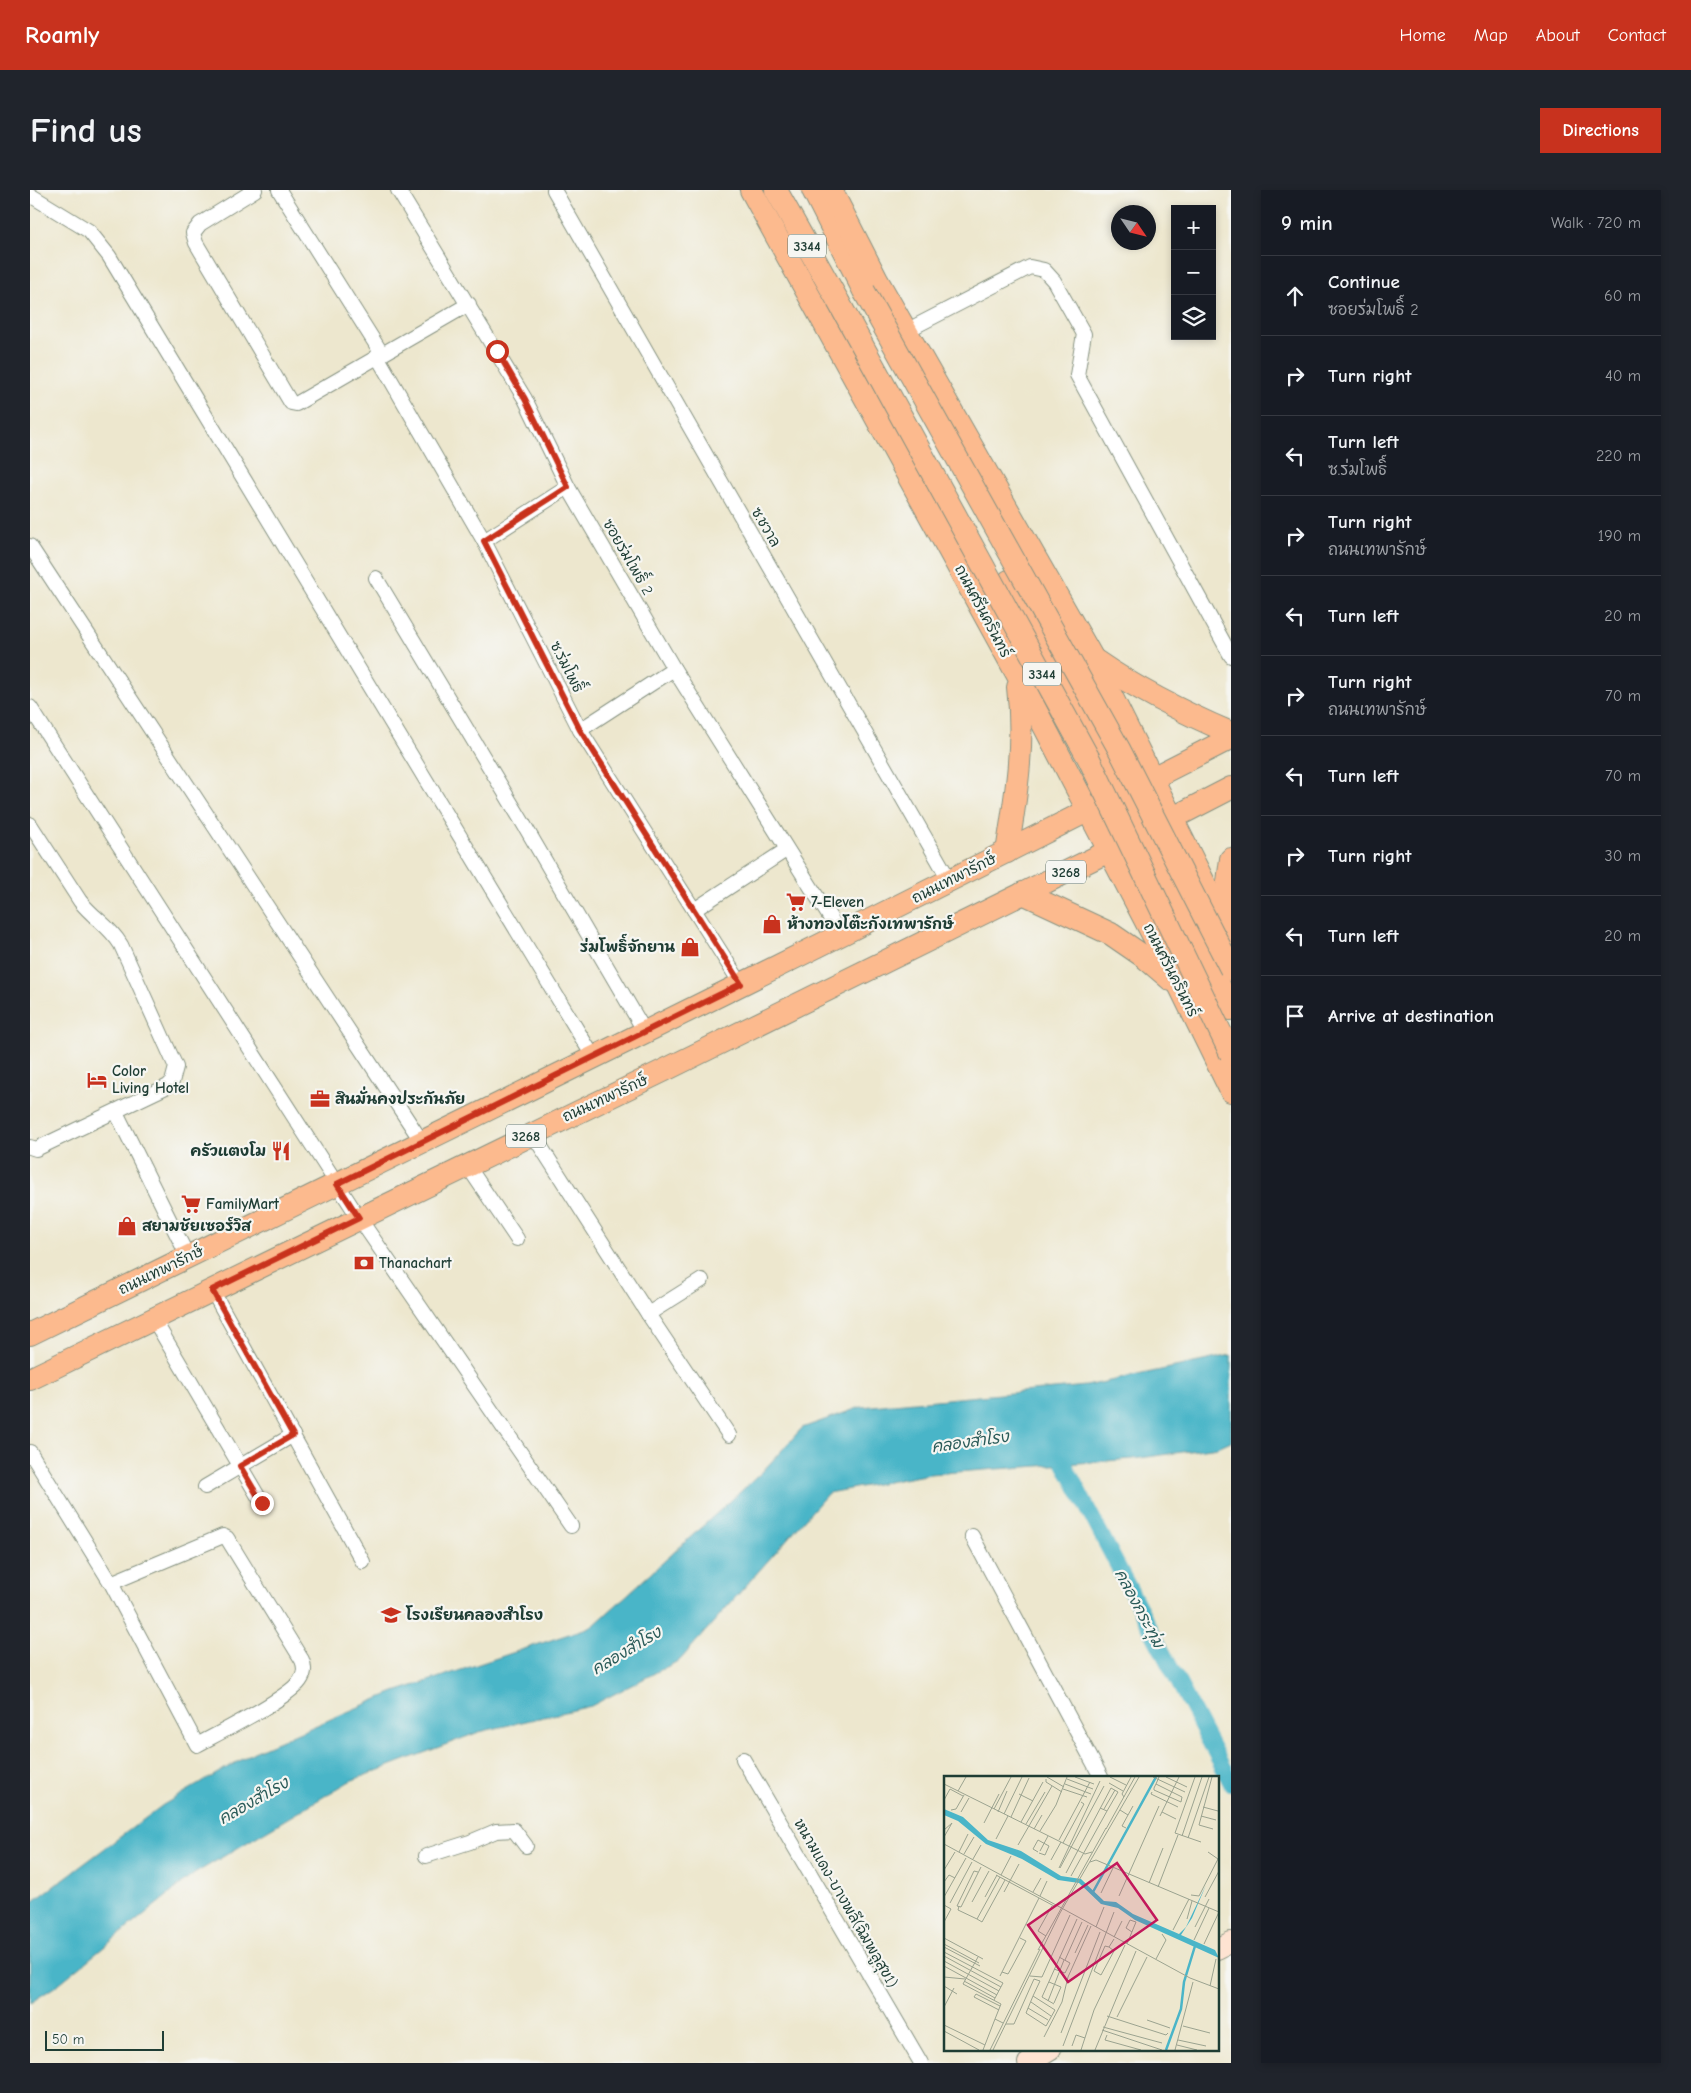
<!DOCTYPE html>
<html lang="en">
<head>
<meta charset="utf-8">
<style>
  :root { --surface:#171b24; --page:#20242c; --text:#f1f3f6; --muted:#9ea1a6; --line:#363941; --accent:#c8321e }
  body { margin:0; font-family:"Comic Neue","Playpen Sans Thai",sans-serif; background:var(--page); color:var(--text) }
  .controls { position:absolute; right:15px; top:15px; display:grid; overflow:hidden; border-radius:0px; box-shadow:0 2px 8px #0003 }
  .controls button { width:45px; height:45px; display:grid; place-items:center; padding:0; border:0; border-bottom:1px solid var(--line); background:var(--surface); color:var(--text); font:25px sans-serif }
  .compass { position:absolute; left:1081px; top:15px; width:45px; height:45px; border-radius:50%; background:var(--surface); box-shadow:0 2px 8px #0003; rotate:125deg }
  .scale { position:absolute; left:15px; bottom:12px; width:119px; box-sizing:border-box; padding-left:5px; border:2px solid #1f3d34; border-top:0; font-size:14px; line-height:18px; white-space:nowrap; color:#1f3d34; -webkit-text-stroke:4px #f6f6f2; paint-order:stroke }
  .stop { position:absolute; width:15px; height:15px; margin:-11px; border:4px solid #c8321e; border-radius:50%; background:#fff }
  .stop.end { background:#c8321e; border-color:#fff; box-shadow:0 1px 5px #0008 }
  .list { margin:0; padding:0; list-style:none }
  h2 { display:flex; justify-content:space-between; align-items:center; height:65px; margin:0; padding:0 20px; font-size:21px }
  h2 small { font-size:16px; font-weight:400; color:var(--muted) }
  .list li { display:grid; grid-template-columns:32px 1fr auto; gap:15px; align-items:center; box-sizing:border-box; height:80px; padding:0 20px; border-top:1px solid var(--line) }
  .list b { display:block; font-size:19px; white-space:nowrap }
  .list p { margin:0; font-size:16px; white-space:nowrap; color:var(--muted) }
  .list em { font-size:16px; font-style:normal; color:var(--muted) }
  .icon { flex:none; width:28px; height:28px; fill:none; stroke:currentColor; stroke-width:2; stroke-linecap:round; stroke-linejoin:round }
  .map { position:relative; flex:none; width:1201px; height:1873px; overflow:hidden; border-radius:0px }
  header { display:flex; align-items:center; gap:30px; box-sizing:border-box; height:70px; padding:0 25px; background:var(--accent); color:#fff }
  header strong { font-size:24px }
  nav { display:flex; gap:28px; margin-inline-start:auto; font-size:18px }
  .intro { display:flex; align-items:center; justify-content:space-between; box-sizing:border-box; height:120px; padding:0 30px }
  h1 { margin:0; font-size:35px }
  .button { padding:12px 22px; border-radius:0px; background:var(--accent); color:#fff; font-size:18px; font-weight:700 }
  main { display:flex; gap:30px; padding:0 30px }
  aside { flex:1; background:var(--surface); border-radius:0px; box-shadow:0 2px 8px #0003 }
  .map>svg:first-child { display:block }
  .water { fill:#4ab5c8; stroke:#34797e }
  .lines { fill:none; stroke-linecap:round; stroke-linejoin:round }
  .canal { stroke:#4ab5c8; stroke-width:16 }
  .street-casing { stroke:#869281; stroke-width:16 }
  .secondary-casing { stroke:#869281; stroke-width:22 }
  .primary-casing { stroke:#869281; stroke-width:24 }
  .street { stroke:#fff; stroke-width:14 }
  .secondary { stroke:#fee3d2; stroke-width:20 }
  .primary { stroke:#fcba8e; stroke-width:22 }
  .primary-bridge-casing { stroke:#869281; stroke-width:24; stroke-linecap:butt }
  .primary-bridge { stroke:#fcba8e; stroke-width:22 }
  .route { stroke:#c8321e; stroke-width:6 }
  .labels { text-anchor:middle; stroke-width:4.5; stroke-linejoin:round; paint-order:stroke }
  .shield { fill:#f6f6f2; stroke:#60746d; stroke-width:1 }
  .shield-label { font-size:14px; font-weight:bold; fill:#1f3d34 }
  .street-label { font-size:15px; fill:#1f3d34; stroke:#f6f6f2 }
  .poi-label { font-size:15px; font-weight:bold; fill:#1f3d34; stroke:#f6f6f2; text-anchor:start }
  .water-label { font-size:16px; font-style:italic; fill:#2a5b59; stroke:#f6f6f2 }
  .inset-river { fill:none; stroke:#4ab5c8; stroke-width:2.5 }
  .inset-road { fill:none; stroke:#9ba390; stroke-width:1 }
  .view { fill:#c2185b; fill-opacity:0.15; stroke:#c2185b; stroke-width:2.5 }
  .inset-edge { fill:none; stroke:#1f3d34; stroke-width:2.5 }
</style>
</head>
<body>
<header>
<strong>Roamly</strong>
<nav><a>Home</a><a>Map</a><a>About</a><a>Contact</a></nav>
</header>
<div class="intro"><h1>Find us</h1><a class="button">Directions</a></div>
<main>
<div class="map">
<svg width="1201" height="1873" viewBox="0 0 1201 1873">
  <rect width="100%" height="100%" fill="#f6f6f2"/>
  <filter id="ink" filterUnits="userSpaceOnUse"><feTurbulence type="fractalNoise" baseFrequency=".02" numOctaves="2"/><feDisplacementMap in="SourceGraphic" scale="10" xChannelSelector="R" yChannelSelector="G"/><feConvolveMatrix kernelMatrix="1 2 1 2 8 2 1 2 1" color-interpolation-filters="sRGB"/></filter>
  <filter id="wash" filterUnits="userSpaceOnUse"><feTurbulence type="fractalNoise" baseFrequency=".0096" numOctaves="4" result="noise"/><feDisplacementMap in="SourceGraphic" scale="20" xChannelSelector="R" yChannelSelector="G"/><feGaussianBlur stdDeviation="1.12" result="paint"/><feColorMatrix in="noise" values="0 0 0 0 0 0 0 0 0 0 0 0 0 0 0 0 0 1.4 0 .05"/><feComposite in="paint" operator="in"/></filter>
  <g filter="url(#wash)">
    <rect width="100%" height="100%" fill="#ede7ce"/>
    <!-- water -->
    <polygon class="water" points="1201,1165 1201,1251 1188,1257 1103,1269 900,1284 798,1303 650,1470 561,1516 449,1542 320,1591 164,1684 26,1796 0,1813 0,1714 133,1615 224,1562 359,1504 563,1436 732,1282 772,1238 831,1217 1056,1196"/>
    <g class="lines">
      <!-- canal -->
      <polyline class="canal" points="1024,1254 1201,1593"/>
    </g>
  </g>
  <g filter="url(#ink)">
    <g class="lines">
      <defs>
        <g id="street">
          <polyline points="225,0 170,34 163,43 166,53 261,213 266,214 439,114"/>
          <polyline points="249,0 352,164"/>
          <polyline points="368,0 495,209 538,297 644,479 811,745"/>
          <polyline points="524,0 920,691"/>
          <polyline points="0,5 59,41 79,66 564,868"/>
          <polyline points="876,141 1000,77 1014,80 1024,91 1054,144 1047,185 1201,466"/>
          <polyline points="347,166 454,351 550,540 711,794"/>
          <polyline points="454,351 538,297"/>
          <polyline points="0,356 392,952"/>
          <polyline points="346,388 493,633 615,842"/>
          <polyline points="0,517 329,1028 541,1336"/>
          <polyline points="550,540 644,479"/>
          <path d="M 0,634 L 50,711 C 64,729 79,735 91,755 L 146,877 L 142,892 L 138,896 L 6,959 L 0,957"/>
          <polyline points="664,720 756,660"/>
          <polyline points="86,922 158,1067"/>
          <polyline points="502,943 618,1124 699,1245"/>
          <polyline points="437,975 487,1049"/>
          <polyline points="182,1100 333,1372"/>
          <polyline points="618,1124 672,1090"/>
          <polyline points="123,1128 232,1313"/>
          <path d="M 0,1262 L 81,1393 L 167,1555 C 189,1543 257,1509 270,1491 C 275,1484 275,1477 272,1470 L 197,1348 L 193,1346 L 81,1393"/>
          <polyline points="175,1297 263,1245"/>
          <polyline points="942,1346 1071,1587"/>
          <polyline points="713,1569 891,1873"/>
          <polyline points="396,1666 440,1652 466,1641 484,1640 496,1656"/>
        </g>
        <g id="secondary">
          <polyline points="1187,1759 1201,1752"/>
          <polyline points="998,1873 1021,1859"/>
        </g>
        <g id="primary">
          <polyline points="721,0 987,484 1151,799 1201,901"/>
          <polyline points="746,0 808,111"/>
          <polyline points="783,0 834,101"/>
          <polyline points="801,0 847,90 1063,469 1201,747"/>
          <polyline points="979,391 1093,603 1201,819"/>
          <path d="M 1066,471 C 1108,500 1154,523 1201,543"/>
          <path d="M 977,662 C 986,606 995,553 988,497"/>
          <polyline points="993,703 1081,744 1113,766 1141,790"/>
          <polyline points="1197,732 1195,715 1201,669"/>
          <path d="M 0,1144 C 401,948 803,751 1201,548"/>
          <polyline points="0,1189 641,877 1079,661 1201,598"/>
        </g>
      </defs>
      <!-- street casing -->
      <use href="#street" class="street-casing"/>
      <!-- secondary casing -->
      <use href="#secondary" class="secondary-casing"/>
      <!-- primary casing -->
      <use href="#primary" class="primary-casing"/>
      <!-- street -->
      <use href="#street" class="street"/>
      <!-- secondary -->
      <use href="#secondary" class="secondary"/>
      <!-- primary -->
      <use href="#primary" class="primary"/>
      <defs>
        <g id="primary-bridge">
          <polyline points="834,101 1089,559 1201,779"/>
          <polyline points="808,111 1059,569 1201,864"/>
        </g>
      </defs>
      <!-- primary-bridge casing -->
      <use href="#primary-bridge" class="primary-bridge-casing"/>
      <!-- primary-bridge -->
      <use href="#primary-bridge" class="primary-bridge"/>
    </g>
  </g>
  <g class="lines" filter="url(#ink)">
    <!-- route -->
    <polyline class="route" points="232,1313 210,1276 263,1245 182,1100 329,1028 307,994 711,794 550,540 454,351 538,297 495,209 467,161"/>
  </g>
  <!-- icons -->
  <defs>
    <symbol id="supermarket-bare" viewBox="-9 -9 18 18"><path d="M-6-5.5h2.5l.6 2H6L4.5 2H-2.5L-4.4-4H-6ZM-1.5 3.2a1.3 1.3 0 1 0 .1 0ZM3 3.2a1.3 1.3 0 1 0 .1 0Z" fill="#c8321e" stroke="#f6f6f2" stroke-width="2.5" paint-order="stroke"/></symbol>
    <symbol id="shop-bare" viewBox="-9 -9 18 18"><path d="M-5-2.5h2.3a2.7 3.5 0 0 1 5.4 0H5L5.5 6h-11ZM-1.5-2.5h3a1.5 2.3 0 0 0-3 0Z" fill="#c8321e" stroke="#f6f6f2" stroke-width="2.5" paint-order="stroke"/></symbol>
    <symbol id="hotel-bare" viewBox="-9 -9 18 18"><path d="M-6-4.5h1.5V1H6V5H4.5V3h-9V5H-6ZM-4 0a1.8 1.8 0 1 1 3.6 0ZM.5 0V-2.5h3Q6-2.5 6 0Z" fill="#c8321e" stroke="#f6f6f2" stroke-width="2.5" paint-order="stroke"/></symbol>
    <symbol id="office-bare" viewBox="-9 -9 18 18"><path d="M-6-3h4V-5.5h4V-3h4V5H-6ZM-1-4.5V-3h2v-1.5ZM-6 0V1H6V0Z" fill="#c8321e" stroke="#f6f6f2" stroke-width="2.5" paint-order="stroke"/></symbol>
    <symbol id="restaurant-bare" viewBox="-9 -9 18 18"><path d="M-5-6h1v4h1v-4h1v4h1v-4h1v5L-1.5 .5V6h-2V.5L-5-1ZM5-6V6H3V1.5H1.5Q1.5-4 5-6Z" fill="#c8321e" stroke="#f6f6f2" stroke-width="2.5" paint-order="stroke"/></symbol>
    <symbol id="bank-bare" viewBox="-9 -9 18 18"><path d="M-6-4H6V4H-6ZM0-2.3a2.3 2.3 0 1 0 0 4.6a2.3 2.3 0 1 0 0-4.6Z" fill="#c8321e" stroke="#f6f6f2" stroke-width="2.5" paint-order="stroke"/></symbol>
    <symbol id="school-bare" viewBox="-9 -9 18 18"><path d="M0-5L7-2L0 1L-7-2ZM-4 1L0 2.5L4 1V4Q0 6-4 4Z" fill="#c8321e" stroke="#f6f6f2" stroke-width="2.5" paint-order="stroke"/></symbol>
  </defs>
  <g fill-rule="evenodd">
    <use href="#supermarket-bare" x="752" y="698" width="28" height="28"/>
    <use href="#shop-bare" x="728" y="720" width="28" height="28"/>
    <use href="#shop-bare" x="646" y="743" width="28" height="28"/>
    <use href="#hotel-bare" x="53" y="876" width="28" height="28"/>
    <use href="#office-bare" x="276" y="895" width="28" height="28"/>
    <use href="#restaurant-bare" x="237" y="947" width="28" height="28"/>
    <use href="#supermarket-bare" x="147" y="1000" width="28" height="28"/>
    <use href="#shop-bare" x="83" y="1022" width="28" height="28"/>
    <use href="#bank-bare" x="320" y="1059" width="28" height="28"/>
    <use href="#school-bare" x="347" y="1411" width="28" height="28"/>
  </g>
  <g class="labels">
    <!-- shield labels -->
    <g class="shield">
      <rect x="758" y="44.5" width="38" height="23" rx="4"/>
      <rect x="993" y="472.5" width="38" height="23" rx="4"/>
      <rect x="1016" y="670.5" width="40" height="23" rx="4"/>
      <rect x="476" y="934.5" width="40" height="23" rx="4"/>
    </g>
    <g class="shield-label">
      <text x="777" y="61">3344</text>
      <text x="1012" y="489">3344</text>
      <text x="1036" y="687">3268</text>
      <text x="496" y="951">3268</text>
    </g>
    <!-- street labels -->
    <g class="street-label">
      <text transform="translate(736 337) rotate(60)" y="5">ซ.ชวาล</text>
      <text transform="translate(598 367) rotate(60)" y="5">ซอยร่มโพธิ์ 2</text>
      <text transform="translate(953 421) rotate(62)" y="5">ถนนศรีนครินทร์</text>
      <text transform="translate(537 477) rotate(63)" y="5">ซ.ร่มโพธิ์</text>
      <text transform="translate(924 688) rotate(-27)" y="5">ถนนเทพารักษ์</text>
      <text transform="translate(1141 780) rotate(63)" y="5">ถนนศรีนครินทร์</text>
      <text transform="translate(575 908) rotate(-25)" y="5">ถนนเทพารักษ์</text>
      <text transform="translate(131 1080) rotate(-26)" y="5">ถนนเทพารักษ์</text>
      <text transform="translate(816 1713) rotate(60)" y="5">หนามแดง-บางพลี(ฉิมพลูสุข1)</text>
    </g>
    <!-- poi labels -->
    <g class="poi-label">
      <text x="781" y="717">7-Eleven</text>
      <text x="757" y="739">ห้างทองโต๊ะกังเทพารักษ์</text>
      <text x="645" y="762" text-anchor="end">ร่มโพธิ์จักยาน</text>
      <text x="82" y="886">Color<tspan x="82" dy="17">Living Hotel</tspan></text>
      <text x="305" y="914">สินมั่นคงประกันภัย</text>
      <text x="236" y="966" text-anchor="end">ครัวแตงโม</text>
      <text x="176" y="1019">FamilyMart</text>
      <text x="112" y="1041">สยามชัยเซอร์วิส</text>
      <text x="349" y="1078">Thanachart</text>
      <text x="376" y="1430">โรงเรียนคลองสำโรง</text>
    </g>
    <!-- water labels -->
    <g class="water-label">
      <text transform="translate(940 1251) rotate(-8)" y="6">คลองสำโรง</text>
      <text transform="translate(1110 1418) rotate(62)" y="6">คลองกระทุ่ม</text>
      <text transform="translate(596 1460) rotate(-31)" y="6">คลองสำโรง</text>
      <text transform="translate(223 1610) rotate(-30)" y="6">คลองสำโรง</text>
    </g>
  </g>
  <!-- overview -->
  <g transform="translate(914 1586)">
    <rect width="275" height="275" fill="#ede7ce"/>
    <path d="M 0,33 L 19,41 L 44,64 L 77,75 L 117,100 L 137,103 L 160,125 L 172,126 L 189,138 L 235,158 L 242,151 L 262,109 L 248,142 L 237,159 L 271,174 L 275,182 L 191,144 L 174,132 L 157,128 L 135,107 L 114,104 L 78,83 L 42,68 L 14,45 L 0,39 Z" fill="#4ab5c8"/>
    <path class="inset-river" d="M 149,116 L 212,1M 222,274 L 237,233 L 240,206 L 251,170"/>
    <path class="inset-road" d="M 103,1 L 120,11M 131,1 L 150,8M 166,1 L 182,9M 209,1 L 241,16M 222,1 L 243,11M 251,1 L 231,57 L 257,66M 268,1 L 255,49 L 269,53M 102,3 L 102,6 L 118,16M 123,3 L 149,13M 165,7 L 179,15M 0,8 L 141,78 L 148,76M 121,8 L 147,18M 212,8 L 238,21 L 237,26 L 210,14 L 210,12 L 212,8 L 215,1M 119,13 L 143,21M 14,15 L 22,1M 208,16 L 207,18 L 234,31M 75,18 L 89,25M 180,21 L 178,18 L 187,1M 0,24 L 6,13 L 19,20M 259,31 L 274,35M 50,33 L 67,1M 160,33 L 171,14M 7,34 L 12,33 L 20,19M 176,34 L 184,39 L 189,30M 17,36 L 25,22M 54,36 L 63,15M 218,36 L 232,43M 60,38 L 78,1M 216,40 L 235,1M 257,40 L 272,44M 67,41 L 85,2M 77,46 L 99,6M 40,47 L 55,18M 82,48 L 101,16M 182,52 L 178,50 L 184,39M 90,53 L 98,39M 162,53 L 191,1M 0,54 L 8,47 L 0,61M 96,55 L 112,29 L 123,1M 238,60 L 258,1M 244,62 L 265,1M 52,63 L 64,40M 115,64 L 146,6M 119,67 L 140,28 L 137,26M 0,68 L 246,202 L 275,213M 74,69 L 108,10M 96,75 L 104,60M 15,76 L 24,58M 94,76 L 89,73 L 94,64 L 105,70 L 101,79 L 95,77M 20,78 L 30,61M 29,83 L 37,69M 107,84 L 117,66M 146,86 L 152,84 L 275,136M 115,92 L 156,5M 116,92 L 160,10M 0,94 L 11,76M 122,97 L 167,12 L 174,16 L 163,35M 52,99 L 110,130M 57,99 L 67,80M 127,100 L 163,35 L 156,32M 56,101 L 33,143 L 38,146 L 61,104M 0,106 L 5,99 L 11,102M 205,107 L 219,72M 214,111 L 234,59M 60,116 L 75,88M 89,116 L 97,102M 157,117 L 169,92M 247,119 L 255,120 L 274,83 L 264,76M 96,120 L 103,105M 175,120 L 215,30M 0,121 L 22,82M 41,121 L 53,99M 261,121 L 275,95M 28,126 L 45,95M 6,127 L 28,86M 0,129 L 7,133 L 0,146M 13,130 L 17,131 L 37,91M 13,130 L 30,95 L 34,96M 15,130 L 14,134 L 33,143M 243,143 L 248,125M 152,151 L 160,131M 251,151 L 265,123M 229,154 L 245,123M 102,160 L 94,155 L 108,130M 170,161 L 178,145M 0,162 L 39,183M 250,164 L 265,132M 0,168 L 35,187M 183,168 L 192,146 L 186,144 L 182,152 L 188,156M 260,168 L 275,136M 0,171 L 36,190M 165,171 L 161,170 L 150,195 L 157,199 L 170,175 L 165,171 L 170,163M 94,174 L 162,52M 0,176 L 59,207 L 50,224M 131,177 L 144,149M 0,180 L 57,211M 34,181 L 19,208 L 57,228 L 51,243M 212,183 L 222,164 L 218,158M 121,184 L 138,146M 0,185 L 55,215M 0,190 L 53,219M 110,193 L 121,197 L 126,187 L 115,181M 58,196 L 64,198 L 68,191 L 82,165 L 76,162M 56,200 L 95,122M 86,200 L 98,201 L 126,139M 0,201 L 21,203M 20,205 L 51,222M 105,206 L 117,211 L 110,227M 0,210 L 13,218M 266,210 L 272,183M 89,220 L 111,234 L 102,250 L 82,237 L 89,220 L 96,205 L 90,203M 30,221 L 32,218 L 56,230M 30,221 L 55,234M 104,225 L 120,184M 87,226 L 107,240M 110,228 L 98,221 L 133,143M 0,231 L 10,212M 84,232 L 104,244M 163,240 L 222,259 L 224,257M 173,241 L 203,181M 203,244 L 226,252M 62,248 L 70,248 L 90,203M 0,249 L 41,269M 239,250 L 266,257M 159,251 L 218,267M 158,254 L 218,274M 0,255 L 35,274M 117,257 L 156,156M 163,259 L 161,264 L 197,274M 100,261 L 118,226 L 124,201 L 147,150M 234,264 L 262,270M 233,269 L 253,274M 119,270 L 170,136M 128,270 L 132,259 L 141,262M 39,274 L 51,243 L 59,247M 46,274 L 96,173M 49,274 L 116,137 L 195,1M 137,274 L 150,234 L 181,169M 151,274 L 192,175M 231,274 L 249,206"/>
    <path class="view" d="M 173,87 L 213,144 L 124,206 L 84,149 Z"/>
    <rect width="275" height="275" class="inset-edge"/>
  </g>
</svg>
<div class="controls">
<button>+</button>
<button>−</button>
<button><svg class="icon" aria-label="layers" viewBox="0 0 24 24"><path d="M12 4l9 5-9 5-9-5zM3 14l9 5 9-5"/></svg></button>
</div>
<svg class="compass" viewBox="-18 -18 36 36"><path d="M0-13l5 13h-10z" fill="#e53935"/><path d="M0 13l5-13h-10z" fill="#9ea1a6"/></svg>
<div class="scale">50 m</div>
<div class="stop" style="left:467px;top:161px"></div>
<div class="stop end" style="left:232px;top:1313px"></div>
</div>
<aside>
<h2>9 min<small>Walk · 720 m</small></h2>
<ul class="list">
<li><svg class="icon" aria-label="ahead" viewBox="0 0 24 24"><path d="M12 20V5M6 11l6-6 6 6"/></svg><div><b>Continue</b><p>ซอยร่มโพธิ์ 2</p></div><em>60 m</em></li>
<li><svg class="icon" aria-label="right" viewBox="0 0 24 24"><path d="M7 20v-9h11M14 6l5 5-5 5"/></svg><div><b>Turn right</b></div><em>40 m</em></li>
<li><svg class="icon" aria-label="left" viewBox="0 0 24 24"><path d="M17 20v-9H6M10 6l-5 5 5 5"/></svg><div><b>Turn left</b><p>ซ.ร่มโพธิ์</p></div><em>220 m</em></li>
<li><svg class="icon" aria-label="right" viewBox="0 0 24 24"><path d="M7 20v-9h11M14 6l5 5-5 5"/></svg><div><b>Turn right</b><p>ถนนเทพารักษ์</p></div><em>190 m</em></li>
<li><svg class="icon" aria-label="left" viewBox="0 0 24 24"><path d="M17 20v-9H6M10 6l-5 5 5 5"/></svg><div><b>Turn left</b></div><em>20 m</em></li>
<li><svg class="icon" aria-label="right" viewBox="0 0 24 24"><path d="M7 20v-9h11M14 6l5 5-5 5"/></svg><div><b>Turn right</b><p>ถนนเทพารักษ์</p></div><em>70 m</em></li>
<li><svg class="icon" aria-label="left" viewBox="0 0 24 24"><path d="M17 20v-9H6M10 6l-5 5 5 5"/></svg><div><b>Turn left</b></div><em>70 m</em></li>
<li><svg class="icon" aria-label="right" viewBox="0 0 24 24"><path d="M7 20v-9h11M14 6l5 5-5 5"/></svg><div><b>Turn right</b></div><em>30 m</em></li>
<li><svg class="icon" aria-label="left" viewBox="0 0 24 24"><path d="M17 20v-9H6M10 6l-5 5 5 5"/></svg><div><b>Turn left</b></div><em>20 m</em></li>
<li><svg class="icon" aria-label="arrive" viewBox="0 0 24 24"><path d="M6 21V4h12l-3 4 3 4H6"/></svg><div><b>Arrive at destination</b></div></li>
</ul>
</aside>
</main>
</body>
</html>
